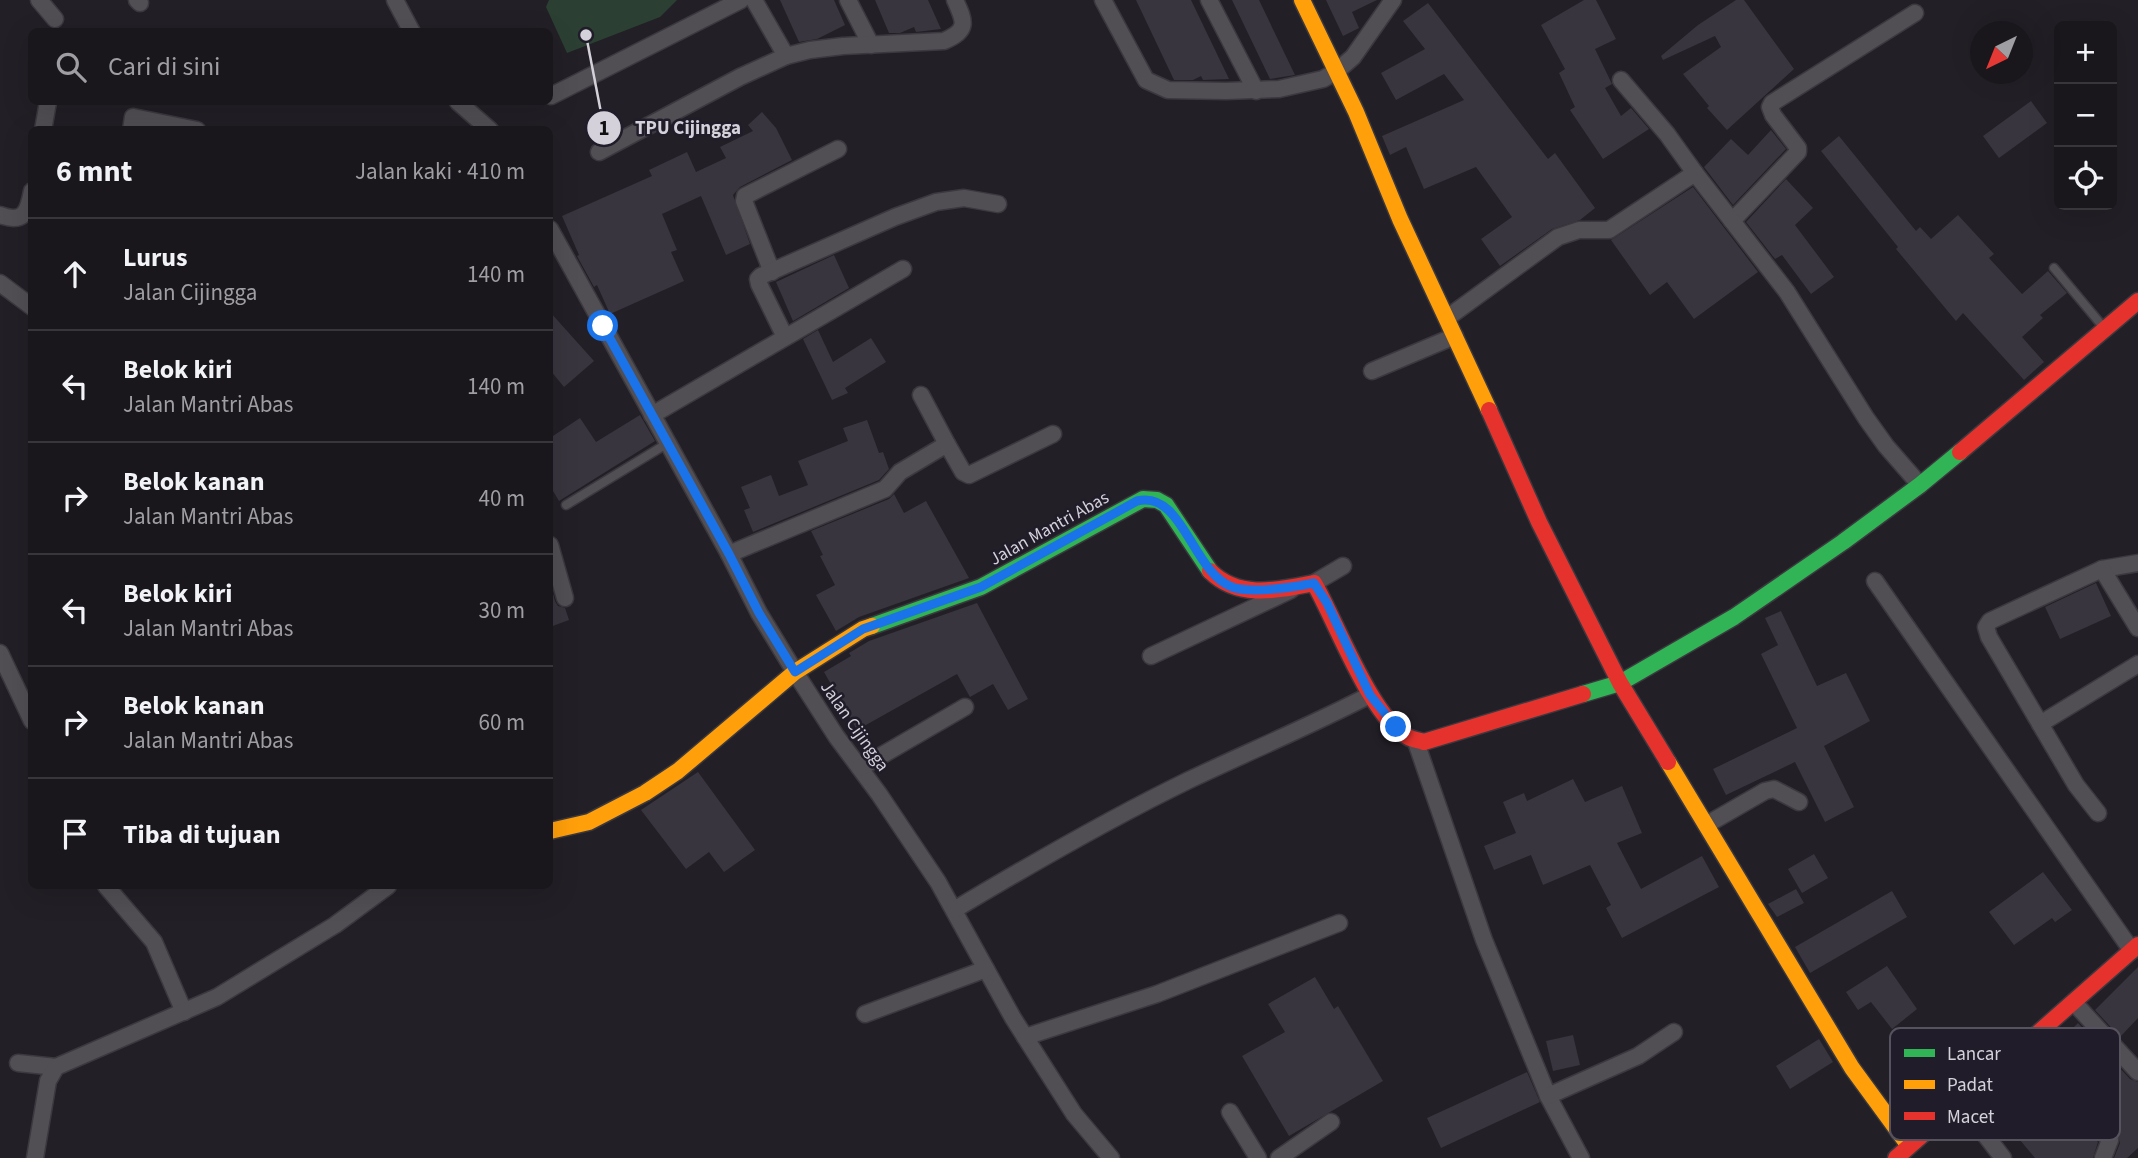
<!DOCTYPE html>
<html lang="id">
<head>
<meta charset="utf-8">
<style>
  :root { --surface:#1a171c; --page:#232025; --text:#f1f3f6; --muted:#9f9fa3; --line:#38363b }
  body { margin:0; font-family:"Source Sans 3",sans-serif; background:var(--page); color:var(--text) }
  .controls { position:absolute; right:21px; top:21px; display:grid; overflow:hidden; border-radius:10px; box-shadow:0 7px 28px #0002 }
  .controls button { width:63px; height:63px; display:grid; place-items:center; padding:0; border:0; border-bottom:2px solid var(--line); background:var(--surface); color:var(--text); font:35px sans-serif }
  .compass { position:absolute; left:1970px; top:21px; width:63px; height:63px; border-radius:50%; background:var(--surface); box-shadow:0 7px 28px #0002; rotate:223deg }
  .stop { position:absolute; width:21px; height:21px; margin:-16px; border:5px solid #1a73e8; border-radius:50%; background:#fff }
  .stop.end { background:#1a73e8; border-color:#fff; box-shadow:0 2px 7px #0008 }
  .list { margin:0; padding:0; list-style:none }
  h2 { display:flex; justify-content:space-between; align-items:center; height:91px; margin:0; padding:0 28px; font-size:30px }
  h2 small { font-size:23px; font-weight:400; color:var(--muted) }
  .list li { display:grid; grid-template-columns:46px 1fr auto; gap:21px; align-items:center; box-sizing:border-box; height:112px; padding:0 28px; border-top:2px solid var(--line) }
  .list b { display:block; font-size:26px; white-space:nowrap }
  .list p { margin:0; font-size:23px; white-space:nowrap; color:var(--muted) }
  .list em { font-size:23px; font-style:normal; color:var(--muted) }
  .icon { flex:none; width:38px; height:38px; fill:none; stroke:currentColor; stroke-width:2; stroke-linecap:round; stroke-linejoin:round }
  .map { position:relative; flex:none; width:2138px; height:1158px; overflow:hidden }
  .search { position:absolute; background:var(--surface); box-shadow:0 7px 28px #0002; left:28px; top:28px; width:525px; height:77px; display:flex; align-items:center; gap:18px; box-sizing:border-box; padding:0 24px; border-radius:10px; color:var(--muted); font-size:26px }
  .panel { position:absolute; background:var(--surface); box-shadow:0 7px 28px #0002; left:28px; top:126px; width:525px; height:763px; border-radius:10px }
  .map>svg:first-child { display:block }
  .green { fill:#2b4032 }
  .building { fill:#38353e }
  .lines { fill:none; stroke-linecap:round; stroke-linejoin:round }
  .lane-casing { stroke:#3b393f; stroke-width:11 }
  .street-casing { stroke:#3b393f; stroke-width:19 }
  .fast-casing { stroke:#3b393f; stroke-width:19 }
  .slow-casing { stroke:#3b393f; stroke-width:19 }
  .jam-casing { stroke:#3b393f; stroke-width:19 }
  .lane { stroke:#514f54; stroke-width:8 }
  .street { stroke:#514f54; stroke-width:16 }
  .fast { stroke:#30b455; stroke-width:16 }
  .slow { stroke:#ff9f0a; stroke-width:16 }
  .jam { stroke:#e5322d; stroke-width:16 }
  .route { stroke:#1a73e8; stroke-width:9 }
  .labels { text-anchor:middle; stroke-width:5; stroke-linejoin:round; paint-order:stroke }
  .street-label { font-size:18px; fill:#d4d1da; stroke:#211c29 }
  .key { fill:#211c29; stroke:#57525e; stroke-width:2 }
  .key-label { font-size:19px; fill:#d4d1da }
  .leader { fill:none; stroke:#d4d1da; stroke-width:2.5 }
  .callout-dot { fill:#d4d1da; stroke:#211c29; stroke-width:2.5 }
  .mark-label { font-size:21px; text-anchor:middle; font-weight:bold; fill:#111 }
  .callout-label { font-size:19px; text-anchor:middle; font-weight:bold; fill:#d4d1da; stroke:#211c29; stroke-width:5; stroke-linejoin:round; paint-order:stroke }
</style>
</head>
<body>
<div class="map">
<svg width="2138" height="1158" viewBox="0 0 2138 1158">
  <rect width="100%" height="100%" fill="#221f26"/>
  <!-- green -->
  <polygon class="green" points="549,0 677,0 660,17 567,53 546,7"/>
  <!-- building -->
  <g class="building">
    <polygon points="780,0 834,0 845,25 817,39 799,42"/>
    <polygon points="875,0 928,0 941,29 916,32 914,27 900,33 889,33"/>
    <polygon points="1136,0 1191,0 1229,79 1203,80 1201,76 1193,80 1174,80"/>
    <polygon points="1232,0 1259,0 1295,75 1270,79"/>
    <polygon points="1326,0 1377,0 1352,12 1359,28 1343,36"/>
    <polygon points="1584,0 1596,0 1616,39 1595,49 1612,84 1605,88 1621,116 1631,108 1649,129 1603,159 1570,110 1575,107 1559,73 1565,69 1541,25"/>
    <polygon points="1736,0 1744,0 1794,69 1727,130 1707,108 1709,106 1683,74 1721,47 1715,36 1663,60 1661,56 1698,25"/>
    <polygon points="1428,3 1548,159 1555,153 1595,208 1580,220 1552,229 1500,266 1481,239 1512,217 1476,167 1424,189 1406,147 1390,155 1382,136 1464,100 1444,74 1396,100 1381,73 1425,49 1403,21"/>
    <polygon points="2031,101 2047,123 1999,158 1983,136"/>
    <polygon points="762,112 776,128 792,160 740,187 733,195 750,244 726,255 701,196 662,214 677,250 671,252 684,281 610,314 597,285 594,287 577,256 579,255 562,216 652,176 649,170 687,152 696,172 726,158 720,147 753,131 748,125"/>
    <polygon points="1771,130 1786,149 1733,205 1704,167 1731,139 1748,155"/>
    <polygon points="1839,136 1916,231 1920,227 1931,239 1958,215 1994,254 1989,258 2022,294 2048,271 2067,293 2040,315 2043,318 2022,337 2044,362 2024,380 1963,313 1956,321 1896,249 1898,247 1821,151"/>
    <polygon points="1786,179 1813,208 1795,225 1834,277 1811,294 1782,255 1775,259 1746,222"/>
    <polygon points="1693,187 1758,272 1694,319 1667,282 1650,295 1611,240"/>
    <polygon points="834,255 849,288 793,321 776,282"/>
    <polygon points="550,312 594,361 564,387 550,370"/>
    <polygon points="818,330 833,362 871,338 886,362 845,388 848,393 832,400 803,339"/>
    <polygon points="640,415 655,441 559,501 550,486 550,438 580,418 596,442"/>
    <polygon points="867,420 879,453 883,452 889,469 879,480 753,532 744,510 750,508 741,487 771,475 779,496 808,485 798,461 848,441 843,428"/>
    <polygon points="894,494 904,513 926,501 969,578 859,617 836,631 816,595 835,585 820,556 823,555 811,531 889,499"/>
    <polygon points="550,582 555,601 558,606 565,608 569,620 550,627"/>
    <polygon points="2096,583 2111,616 2060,639 2045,607"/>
    <polygon points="977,603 1028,699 1008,710 993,684 970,697 957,674 857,730 824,672 851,656 849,653 869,641"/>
    <polygon points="1781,611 1817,686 1846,673 1870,721 1824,746 1854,807 1825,822 1795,762 1726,795 1713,769 1797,728 1761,654 1778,645 1765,618"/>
    <polygon points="698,772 755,850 724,872 709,852 686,869 641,810"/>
    <polygon points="1573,779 1585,802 1622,786 1642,833 1617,843 1641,889 1702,856 1719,887 1622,938 1606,908 1611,905 1590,865 1543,885 1531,855 1494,870 1484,846 1516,833 1503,802 1524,793 1527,801"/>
    <polygon points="1814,854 1828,878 1802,893 1788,869"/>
    <polygon points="2043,872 2072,910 2055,922 2052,918 2014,945 1989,912"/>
    <polygon points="1796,889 1804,903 1777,917 1768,904"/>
    <polygon points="1892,891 1907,917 1810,973 1795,947"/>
    <polygon points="1887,966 1917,1009 1892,1029 1871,1002 1858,1010 1846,992"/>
    <polygon points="2138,967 2138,1018 2120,1037 2095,1010"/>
    <polygon points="1315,977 1334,1009 1338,1006 1383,1081 1289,1136 1242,1056 1285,1032 1268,1004"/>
    <polygon points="2078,1023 2130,1079 2138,1082 2138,1148 2127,1158 2114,1158 2120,1143 2118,1134 2044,1048 2063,1031 2066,1035"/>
    <polygon points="1573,1035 1580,1065 1553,1071 1546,1041"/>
    <polygon points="1819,1039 1833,1062 1790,1089 1776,1066"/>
    <polygon points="2030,1063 2098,1142 2093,1158 2035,1158 1998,1114 2011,1102 2001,1092"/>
    <polygon points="1527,1072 1540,1102 1441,1148 1427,1118"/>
  </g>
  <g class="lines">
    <defs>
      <g id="lane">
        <polyline points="2054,268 2105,329"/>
        <polyline points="566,505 668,443"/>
      </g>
      <g id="street">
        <polyline points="39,0 55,19"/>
        <polyline points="137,0 140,3"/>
        <polyline points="395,0 412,32"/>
        <polyline points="754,0 786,56"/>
        <polyline points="848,0 871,45"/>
        <polyline points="1103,0 1146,80 1168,90 1226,91 1279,89 1323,79 1337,71 1353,57 1393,0"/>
        <polyline points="1209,0 1256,91"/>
        <polyline points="1621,80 1667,134 1695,173"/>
        <polyline points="551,96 741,0"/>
        <polyline points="458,102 490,130"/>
        <polyline points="43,130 48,102"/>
        <polyline points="131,130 133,117 197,130"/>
        <path d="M 599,152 L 740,77 L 786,56 L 810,50 L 843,46 L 944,41 C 969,30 965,22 955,0"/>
        <path d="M 0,215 C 24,224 28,212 32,191"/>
        <polyline points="1732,221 1798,152 1798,148 1773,115 1770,107 1772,103 1915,13"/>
        <polyline points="550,229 729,554 759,613 795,672 836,736 879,794 938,882 1013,1018 1074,1114 1111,1158"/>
        <polyline points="772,272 744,201 745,196 838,149"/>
        <polyline points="0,283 32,307"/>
        <polyline points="1447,318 1558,237 1579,230 1609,230 1695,173 1787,292 1866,418 1886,446 1920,485"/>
        <polyline points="785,337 759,284 758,279 761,276 895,217 936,202 964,198 998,204"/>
        <polyline points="1372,371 1455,336"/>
        <polyline points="652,415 903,269"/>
        <polyline points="947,444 963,472 969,475 1053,434"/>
        <polyline points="550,545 565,598"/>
        <polyline points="729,554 885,489 900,472 947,444 921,395"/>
        <polyline points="2102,569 2138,563"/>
        <polyline points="1875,581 2132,951"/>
        <polyline points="1314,583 1343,566"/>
        <polyline points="0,653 32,721"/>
        <polyline points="1151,656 1291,590"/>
        <polyline points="2040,724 2138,664"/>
        <polyline points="1416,742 1484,940 1548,1096 1581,1158"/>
        <polyline points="860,768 965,707"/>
        <polyline points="2098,813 2076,785 1989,637 1986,627 1990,621 2102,569 2138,628"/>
        <polyline points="1706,825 1765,791 1774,789 1799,802"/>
        <polyline points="106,886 154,942 184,1012"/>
        <path d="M 954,910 C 1031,864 1107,820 1187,781 C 1248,752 1310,726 1370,695"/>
        <polyline points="2078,1007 2138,1072"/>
        <polyline points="865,1014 986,969"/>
        <polyline points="1025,1037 1157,994 1339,923"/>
        <polyline points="2030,1048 2110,1140 2103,1158"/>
        <polyline points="18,1063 56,1067"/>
        <polyline points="1548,1096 1638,1056 1674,1032"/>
        <polyline points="1963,1106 2003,1158"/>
        <polyline points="1230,1112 1258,1158"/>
        <polyline points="35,1158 48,1081 56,1067 217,997 335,925 388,886"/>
        <polyline points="1279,1158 1331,1122"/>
      </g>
      <g id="fast">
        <polyline points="872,626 981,587 1143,499 1157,500 1166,505 1210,571"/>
        <polyline points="1583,694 1620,683 1734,617 1843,542 1920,485 1960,452"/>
      </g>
      <g id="slow">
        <polyline points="1302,0 1356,112 1400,219 1489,410"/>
        <polyline points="1668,762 1852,1068 1909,1146"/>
        <polyline points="550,831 589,822 645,793 678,771 795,672 863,629 872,626"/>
      </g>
      <g id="jam">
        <polyline points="1489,410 1539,522 1620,683 1668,762"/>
        <polyline points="1960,452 2138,301"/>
        <path d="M 1210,571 C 1239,600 1278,590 1314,583 C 1336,621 1371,718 1408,737 C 1413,740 1419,740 1424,742 L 1583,694"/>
        <polyline points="1896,1158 2138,945"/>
      </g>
    </defs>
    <!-- lane casing -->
    <use href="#lane" class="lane-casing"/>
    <!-- street casing -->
    <use href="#street" class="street-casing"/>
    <!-- fast casing -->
    <use href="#fast" class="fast-casing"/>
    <!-- slow casing -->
    <use href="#slow" class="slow-casing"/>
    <!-- jam casing -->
    <use href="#jam" class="jam-casing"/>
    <!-- lane -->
    <use href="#lane" class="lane"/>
    <!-- street -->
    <use href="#street" class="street"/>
    <!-- fast -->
    <use href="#fast" class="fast"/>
    <!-- slow -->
    <use href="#slow" class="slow"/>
    <!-- jam -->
    <use href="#jam" class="jam"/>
  </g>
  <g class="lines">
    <!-- route -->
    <path class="route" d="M 603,326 L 729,554 L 759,613 L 795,672 L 863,629 L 981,587 L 1137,501 C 1183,490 1192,572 1232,587 C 1251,594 1294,587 1314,583 L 1327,603 L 1370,695 L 1396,727"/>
  </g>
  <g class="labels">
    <!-- street labels -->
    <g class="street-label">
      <text transform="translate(1049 528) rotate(-29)" y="6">Jalan Mantri Abas</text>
      <text transform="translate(855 726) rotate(55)" y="6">Jalan Cijingga</text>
    </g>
  </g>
  <!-- legend -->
  <rect x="1890" y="1028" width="230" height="112" rx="10" class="key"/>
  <rect x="1904" y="1049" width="31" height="8" fill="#30b455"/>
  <rect x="1904" y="1080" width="31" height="9" fill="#ff9f0a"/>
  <rect x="1904" y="1112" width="31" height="8" fill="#e5322d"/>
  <g class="key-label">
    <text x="1947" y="1060">Lancar</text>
    <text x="1947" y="1091">Padat</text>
    <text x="1947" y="1123">Macet</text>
  </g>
  <!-- callouts -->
  <path class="leader" d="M586 35L604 128"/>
  <g class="callout-dot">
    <circle cx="586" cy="35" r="7"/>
    <circle cx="604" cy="128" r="18"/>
  </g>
  <g class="mark-label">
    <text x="604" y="135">1</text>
  </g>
  <g class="callout-label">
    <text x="688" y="134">TPU Cijingga</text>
  </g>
</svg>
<div class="controls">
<button>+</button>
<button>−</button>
<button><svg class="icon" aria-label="locate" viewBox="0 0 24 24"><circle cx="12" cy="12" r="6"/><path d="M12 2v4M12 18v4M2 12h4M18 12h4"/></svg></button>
</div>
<svg class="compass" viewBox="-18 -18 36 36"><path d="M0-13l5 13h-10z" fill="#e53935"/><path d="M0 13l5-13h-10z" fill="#9f9fa3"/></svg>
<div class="stop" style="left:603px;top:326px"></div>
<div class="stop end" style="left:1396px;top:727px"></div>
<div class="search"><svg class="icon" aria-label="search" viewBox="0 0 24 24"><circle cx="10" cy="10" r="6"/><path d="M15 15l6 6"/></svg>Cari di sini</div>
<section class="panel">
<h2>6 mnt<small>Jalan kaki · 410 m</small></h2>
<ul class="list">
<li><svg class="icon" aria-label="ahead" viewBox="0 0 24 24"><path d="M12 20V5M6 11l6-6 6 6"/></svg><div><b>Lurus</b><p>Jalan Cijingga</p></div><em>140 m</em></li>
<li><svg class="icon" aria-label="left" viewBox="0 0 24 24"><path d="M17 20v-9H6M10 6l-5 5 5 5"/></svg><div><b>Belok kiri</b><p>Jalan Mantri Abas</p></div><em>140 m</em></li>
<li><svg class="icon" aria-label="right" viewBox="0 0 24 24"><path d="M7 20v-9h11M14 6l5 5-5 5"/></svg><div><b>Belok kanan</b><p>Jalan Mantri Abas</p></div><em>40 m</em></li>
<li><svg class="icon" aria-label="left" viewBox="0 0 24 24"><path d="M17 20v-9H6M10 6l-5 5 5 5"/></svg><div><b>Belok kiri</b><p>Jalan Mantri Abas</p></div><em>30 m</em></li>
<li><svg class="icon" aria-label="right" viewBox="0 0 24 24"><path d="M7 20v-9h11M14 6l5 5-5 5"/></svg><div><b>Belok kanan</b><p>Jalan Mantri Abas</p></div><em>60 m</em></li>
<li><svg class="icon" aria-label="arrive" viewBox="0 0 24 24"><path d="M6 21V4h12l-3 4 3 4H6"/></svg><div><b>Tiba di tujuan</b></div></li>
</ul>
</section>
</div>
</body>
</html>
